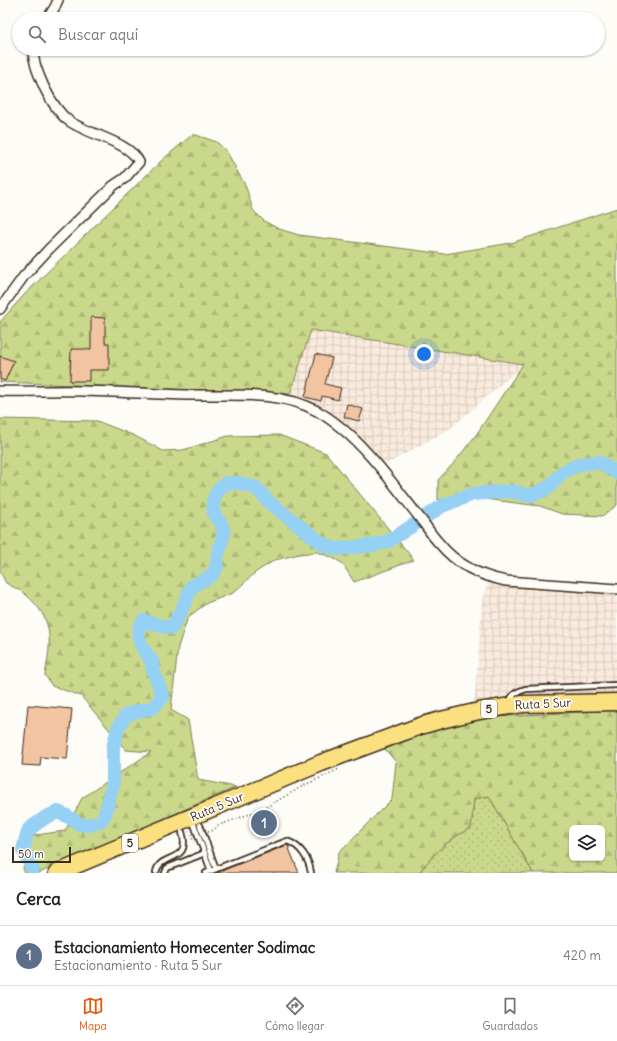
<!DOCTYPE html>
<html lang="es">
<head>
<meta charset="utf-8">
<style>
  :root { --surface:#fff; --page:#f2f2f2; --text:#222; --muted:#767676; --line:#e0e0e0; --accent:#ea580c }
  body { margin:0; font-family:Delius,sans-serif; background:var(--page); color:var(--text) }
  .controls { position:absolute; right:12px; bottom:12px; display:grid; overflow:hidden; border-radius:6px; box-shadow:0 1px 3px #0004 }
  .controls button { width:36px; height:36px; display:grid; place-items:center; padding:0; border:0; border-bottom:1px solid var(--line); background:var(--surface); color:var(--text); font:20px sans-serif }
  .scale { position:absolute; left:12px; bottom:10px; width:59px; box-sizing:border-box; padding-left:4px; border:2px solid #3b2a1e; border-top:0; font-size:11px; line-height:14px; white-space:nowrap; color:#3b2a1e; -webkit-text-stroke:3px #fdfcf7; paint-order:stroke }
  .you { position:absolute; left:424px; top:354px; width:14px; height:14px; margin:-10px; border:3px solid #fff; border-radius:50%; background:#1a73e8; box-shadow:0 0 0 6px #1a73e833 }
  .badge { display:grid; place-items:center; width:26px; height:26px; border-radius:50%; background:var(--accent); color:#fff; font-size:13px; font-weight:700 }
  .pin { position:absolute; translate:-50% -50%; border:2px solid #fff; box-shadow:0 1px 4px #0006 }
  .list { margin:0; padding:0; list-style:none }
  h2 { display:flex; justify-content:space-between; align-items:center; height:52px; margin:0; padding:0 16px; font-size:17px }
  h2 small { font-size:13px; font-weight:400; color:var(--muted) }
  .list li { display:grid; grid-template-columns:26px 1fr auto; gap:12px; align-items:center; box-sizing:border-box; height:60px; padding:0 16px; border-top:1px solid var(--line) }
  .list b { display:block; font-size:15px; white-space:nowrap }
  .list p { margin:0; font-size:13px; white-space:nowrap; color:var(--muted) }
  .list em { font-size:13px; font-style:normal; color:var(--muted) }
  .icon { flex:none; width:22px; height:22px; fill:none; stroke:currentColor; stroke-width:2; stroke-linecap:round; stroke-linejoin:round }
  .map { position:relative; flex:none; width:617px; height:873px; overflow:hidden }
  .search { position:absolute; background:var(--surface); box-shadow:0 1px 3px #0004; left:12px; right:12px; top:12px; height:44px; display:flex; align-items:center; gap:10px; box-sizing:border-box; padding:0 14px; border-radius:22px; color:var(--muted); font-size:15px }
  .sheet { height:112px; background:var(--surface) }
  nav { display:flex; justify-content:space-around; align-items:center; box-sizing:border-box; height:56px; border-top:1px solid var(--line); background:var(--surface); font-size:11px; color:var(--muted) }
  nav a { display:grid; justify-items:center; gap:2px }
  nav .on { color:var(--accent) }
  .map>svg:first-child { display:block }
  .industrial { fill:url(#industrial-grid) }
  .grass { fill:url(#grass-dots); stroke:#828154 }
  .forest { fill:url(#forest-firs); stroke:#828154; fill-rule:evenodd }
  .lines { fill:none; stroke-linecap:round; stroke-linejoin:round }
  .river { stroke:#95d0f5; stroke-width:14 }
  .building { fill:#f3c4a2; stroke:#3b2a1e }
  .service-casing { stroke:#3b2a1e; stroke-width:8 }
  .minor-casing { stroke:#3b2a1e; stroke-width:12 }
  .trunk-casing { stroke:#3b2a1e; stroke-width:19 }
  .path { stroke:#3b2a1e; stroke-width:1.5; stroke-dasharray:1 3; stroke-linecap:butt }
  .service { stroke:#fdfcf7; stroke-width:4.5 }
  .minor { stroke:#fdfcf7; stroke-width:9 }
  .trunk { stroke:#fbe080; stroke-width:16 }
  .labels { text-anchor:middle; stroke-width:3.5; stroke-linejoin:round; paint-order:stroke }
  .shield { fill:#fdfcf7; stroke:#75695f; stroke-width:1 }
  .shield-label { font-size:11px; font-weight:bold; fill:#3b2a1e }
  .street-label { font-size:12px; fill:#3b2a1e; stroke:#fdfcf7 }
</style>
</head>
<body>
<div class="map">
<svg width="617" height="873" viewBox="0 0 617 873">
  <defs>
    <pattern id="industrial-grid" width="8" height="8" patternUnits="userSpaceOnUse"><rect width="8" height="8" fill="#faebde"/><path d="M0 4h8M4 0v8" fill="none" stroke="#d7cabe"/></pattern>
    <pattern id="grass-dots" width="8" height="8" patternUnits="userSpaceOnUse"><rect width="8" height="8" fill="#cad88b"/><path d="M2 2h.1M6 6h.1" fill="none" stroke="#aeba78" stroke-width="1.8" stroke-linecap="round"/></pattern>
    <pattern id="forest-firs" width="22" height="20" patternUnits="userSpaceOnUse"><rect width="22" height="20" fill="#cad88b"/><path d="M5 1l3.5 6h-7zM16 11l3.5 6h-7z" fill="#aeba78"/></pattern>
  </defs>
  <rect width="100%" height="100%" fill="#fdfcf7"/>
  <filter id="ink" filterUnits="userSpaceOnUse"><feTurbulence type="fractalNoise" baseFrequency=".025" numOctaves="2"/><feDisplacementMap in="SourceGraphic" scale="8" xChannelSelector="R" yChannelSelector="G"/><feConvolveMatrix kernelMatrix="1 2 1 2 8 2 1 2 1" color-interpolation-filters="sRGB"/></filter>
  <g filter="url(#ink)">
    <!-- industrial -->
    <g class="industrial">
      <polygon points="311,330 524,364 451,428 383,466 342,423 321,407 290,394"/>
      <polygon points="487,584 617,593 617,710 545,714 473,720 482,605"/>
    </g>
    <!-- grass -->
    <path class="grass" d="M 489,796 L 533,873 L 419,873 C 434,853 448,839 471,828 L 474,799 Z"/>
    <!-- forest -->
    <g class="forest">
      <polygon points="193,134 217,142 227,152 246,187 253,210 264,221 279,229 299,235 445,254 511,243 617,208 617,505 602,516 562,514 540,506 476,498 438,500 438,480 453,464 476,435 523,364 311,330 290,394 0,382 0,322 23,296 161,161"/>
      <path d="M 0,419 L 97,421 L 135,436 L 163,451 L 183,450 L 228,436 L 279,435 L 326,453 L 414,560 L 354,582 L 342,563 L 331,557 L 317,552 L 299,554 L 275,560 L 256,572 L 233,593 L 207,603 L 188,617 L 178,647 L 171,710 L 188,720 L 198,780 L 236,787 L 39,873 L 25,873 L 23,869 L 28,836 L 65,831 L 82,798 L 151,752 L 126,750 L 81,696 L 52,686 L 45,675 C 51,641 55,619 25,594 C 19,589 12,587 6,583 C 4,580 2,575 0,572 Z"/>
      <path d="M 617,710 L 617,873 L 533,873 L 489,796 L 474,799 L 471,828 C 448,839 434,853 419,873 L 334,873 L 339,852 L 392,799 L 396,762 L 385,749 L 433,730 L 473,720 L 508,716 ZM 572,828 L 602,828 L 602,858 L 572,858 Z"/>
    </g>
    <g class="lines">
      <!-- river -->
      <g class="river">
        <polyline points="427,516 442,506 473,494 512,491 530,496 548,488 563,472 580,464 599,462 617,473"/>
        <path d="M 33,870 L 23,850 L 26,838 L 29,829 L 46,817 L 58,812 L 67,816 L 79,824 L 90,825 L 101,821 L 105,814 L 113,784 L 113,747 L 118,728 L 126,715 L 134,712 L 152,708 L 163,697 L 153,670 L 152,661 C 146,655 136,639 139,630 C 139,627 142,624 143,621 C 153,623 162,627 172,628 L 183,607 L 192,586 L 211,576 L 217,567 L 217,558 L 224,533 L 221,523 L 214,515 L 213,501 L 218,490 L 226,483 L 239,483 L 256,488 L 269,502 L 324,545 L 337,549 L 374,545 L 389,541 L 415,524"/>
      </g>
    </g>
    <!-- building -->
    <g class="building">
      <polygon points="91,317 105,318 105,343 109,343 109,370 89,370 89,381 70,381 71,349 91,349"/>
      <polygon points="316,354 332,358 325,384 341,388 338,400 322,396 321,401 305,397"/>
      <polygon points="0,356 14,361 5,381 0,379"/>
      <polygon points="347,404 363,409 359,421 344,417"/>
      <polygon points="28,705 72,709 67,759 41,757 40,766 22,765"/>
      <polygon points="287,845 288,846 299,873 216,873"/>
    </g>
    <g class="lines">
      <defs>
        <g id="service">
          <path d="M 510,702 C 511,694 518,691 526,689 L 617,685"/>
          <polyline points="192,819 211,871"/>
          <polyline points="200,825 216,869"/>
          <path d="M 156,872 C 160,852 192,864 182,832"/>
          <polyline points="165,873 167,868 205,853"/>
          <path d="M 206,873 L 287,841 C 301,846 309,859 311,873"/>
        </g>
        <g id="minor">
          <polyline points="47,19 55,7 58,0"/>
          <path d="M 0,309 L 24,276 L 49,249 L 113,186 L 125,178 L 139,162 C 130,142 87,134 69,121 C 58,113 50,99 44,87 C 39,75 33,63 33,49"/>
          <path d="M 0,391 C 28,392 56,390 84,391 C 119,392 153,394 187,395 C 228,396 280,390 317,411 C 357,433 391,481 419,517 C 426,525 431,535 439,543 C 456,564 480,576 506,581 L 617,589"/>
        </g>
        <polyline id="trunk" points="57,873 321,763 420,726 441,720 479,711 523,704 617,702"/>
      </defs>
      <!-- service casing -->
      <use href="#service" class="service-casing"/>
      <!-- minor casing -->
      <use href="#minor" class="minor-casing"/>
      <!-- trunk casing -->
      <use href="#trunk" class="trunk-casing"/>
      <!-- path -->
      <g class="path">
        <polyline points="189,831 194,842"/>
        <polyline points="208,832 214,830 217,826 263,809 301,787 339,769"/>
      </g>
      <!-- service -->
      <use href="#service" class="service"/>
      <!-- minor -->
      <use href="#minor" class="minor"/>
      <!-- trunk -->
      <use href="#trunk" class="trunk"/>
    </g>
  </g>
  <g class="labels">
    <!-- shield labels -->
    <g class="shield">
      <rect x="481" y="700" width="16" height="18" rx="3"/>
      <rect x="122" y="834" width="16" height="18" rx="3"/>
    </g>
    <g class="shield-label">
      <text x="489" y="713">5</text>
      <text x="130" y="847">5</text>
    </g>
    <!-- street labels -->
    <g class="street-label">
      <text transform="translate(543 704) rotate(-3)" y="4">Ruta 5 Sur</text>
      <text transform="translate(217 807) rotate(-23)" y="4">Ruta 5 Sur</text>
    </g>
  </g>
</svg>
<div class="controls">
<button><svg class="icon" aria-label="layers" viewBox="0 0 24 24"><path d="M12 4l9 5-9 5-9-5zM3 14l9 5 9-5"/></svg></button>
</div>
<div class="scale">50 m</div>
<div class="you"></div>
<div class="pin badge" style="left:264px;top:823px;background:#5c6f8a">1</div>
<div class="search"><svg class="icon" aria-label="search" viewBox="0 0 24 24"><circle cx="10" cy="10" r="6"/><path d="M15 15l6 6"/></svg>Buscar aquí</div>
</div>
<section class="sheet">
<h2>Cerca<small></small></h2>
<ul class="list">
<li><span class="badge" style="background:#5c6f8a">1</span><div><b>Estacionamiento Homecenter Sodimac</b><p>Estacionamiento · Ruta 5 Sur</p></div><em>420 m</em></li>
</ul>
</section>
<nav>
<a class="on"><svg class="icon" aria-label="map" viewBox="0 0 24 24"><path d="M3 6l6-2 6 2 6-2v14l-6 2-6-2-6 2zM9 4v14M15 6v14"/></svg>Mapa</a>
<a><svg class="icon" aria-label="directions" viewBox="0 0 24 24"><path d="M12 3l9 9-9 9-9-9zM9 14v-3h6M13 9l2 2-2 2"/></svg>Cómo llegar</a>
<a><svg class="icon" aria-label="saved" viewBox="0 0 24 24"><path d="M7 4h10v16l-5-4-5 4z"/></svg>Guardados</a>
</nav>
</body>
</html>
